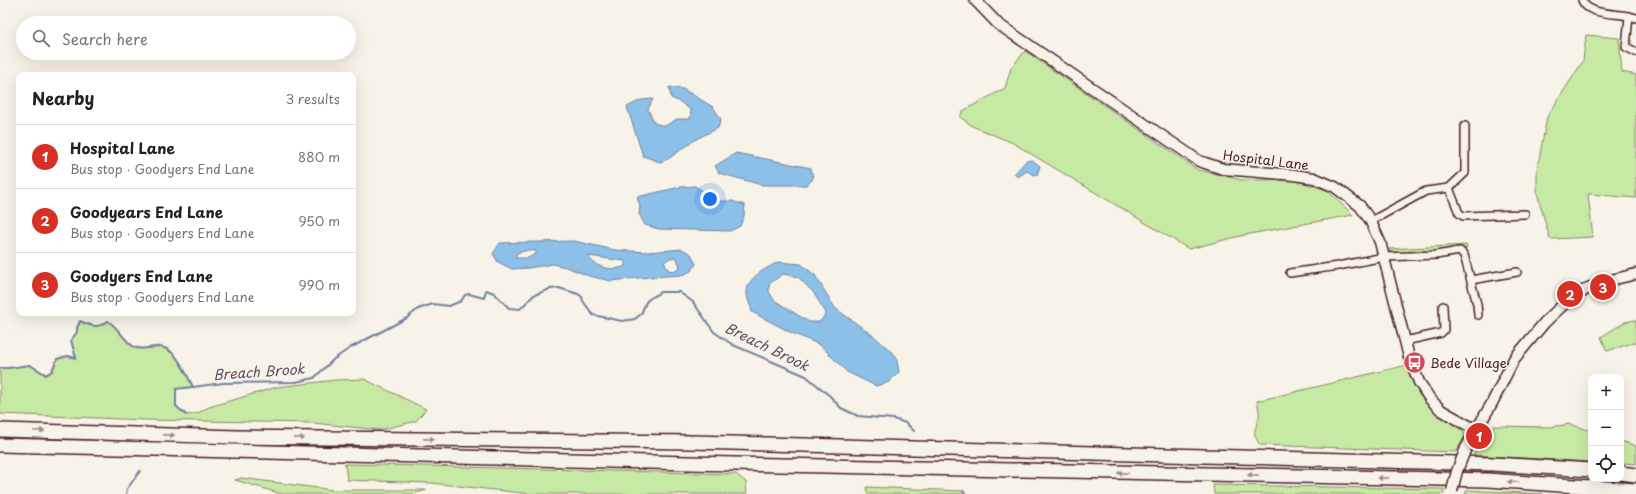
<!DOCTYPE html>
<html lang="en">
<head>
<meta charset="utf-8">
<style>
  :root { --surface:#fff; --page:#f2f2f2; --text:#222; --muted:#767676; --line:#e0e0e0; --accent:#d93025 }
  body { margin:0; font-family:"Playpen Sans",sans-serif; background:var(--page); color:var(--text) }
  .controls { position:absolute; right:12px; bottom:12px; display:grid; overflow:hidden; border-radius:8px; box-shadow:0 4px 16px #0002 }
  .controls button { width:36px; height:36px; display:grid; place-items:center; padding:0; border:0; border-bottom:1px solid var(--line); background:var(--surface); color:var(--text); font:20px sans-serif }
  .you { position:absolute; left:710px; top:199px; width:14px; height:14px; margin:-10px; border:3px solid #fff; border-radius:50%; background:#1a73e8; box-shadow:0 0 0 6px #1a73e833 }
  .badge { display:grid; place-items:center; width:26px; height:26px; border-radius:50%; background:var(--accent); color:#fff; font-size:13px; font-weight:700 }
  .pin { position:absolute; translate:-50% -50%; border:2px solid #fff; box-shadow:0 1px 4px #0006 }
  .list { margin:0; padding:0; list-style:none }
  h2 { display:flex; justify-content:space-between; align-items:center; height:52px; margin:0; padding:0 16px; font-size:17px }
  h2 small { font-size:13px; font-weight:400; color:var(--muted) }
  .list li { display:grid; grid-template-columns:26px 1fr auto; gap:12px; align-items:center; box-sizing:border-box; height:64px; padding:0 16px; border-top:1px solid var(--line) }
  .list b { display:block; font-size:15px; white-space:nowrap }
  .list p { margin:0; font-size:13px; white-space:nowrap; color:var(--muted) }
  .list em { font-size:13px; font-style:normal; color:var(--muted) }
  .icon { flex:none; width:22px; height:22px; fill:none; stroke:currentColor; stroke-width:2; stroke-linecap:round; stroke-linejoin:round }
  .map { position:relative; flex:none; width:1636px; height:494px; overflow:hidden }
  .search { position:absolute; background:var(--surface); box-shadow:0 4px 16px #0002; left:16px; top:16px; width:340px; height:44px; display:flex; align-items:center; gap:10px; box-sizing:border-box; padding:0 14px; border-radius:22px; color:var(--muted); font-size:15px }
  .panel { position:absolute; background:var(--surface); box-shadow:0 4px 16px #0002; left:16px; top:72px; width:340px; height:244px; border-radius:8px }
  .map>svg:first-child { display:block }
  .green { fill:#c6eaa3; stroke:#888467 }
  .water { fill:#8cc0e9; stroke:#72809d; fill-rule:evenodd }
  .lines { fill:none; stroke-linecap:round; stroke-linejoin:round }
  .stream { stroke:#72809d; stroke-width:2 }
  .street-casing { stroke:#4a1f2b; stroke-width:10 }
  .secondary-casing { stroke:#4a1f2b; stroke-width:13 }
  .highway-casing { stroke:#4a1f2b; stroke-width:16 }
  .street { stroke:#f7f3e8; stroke-width:7 }
  .secondary { stroke:#f7f3e8; stroke-width:10 }
  .highway { stroke:#f7f3e8; stroke-width:13 }
  .secondary-bridge-casing { stroke:#4a1f2b; stroke-width:13; stroke-linecap:butt }
  .secondary-bridge { stroke:#f7f3e8; stroke-width:10 }
  .oneway { fill:#a0898a }
  .labels { text-anchor:middle; stroke-width:3; stroke-linejoin:round; paint-order:stroke }
  .street-label { font-size:13px; fill:#4a1f2b; stroke:#f7f3e8 }
  .poi-label { font-size:13px; fill:#4a1f2b; stroke:#f7f3e8; text-anchor:start }
  .water-label { font-size:14px; font-style:italic; fill:#5e4f64; stroke:#f7f3e8 }
</style>
</head>
<body>
<div class="map">
<svg width="1636" height="494" viewBox="0 0 1636 494">
  <rect width="100%" height="100%" fill="#f7f3e8"/>
  <filter id="ink" filterUnits="userSpaceOnUse"><feTurbulence type="fractalNoise" baseFrequency=".025" numOctaves="2"/><feDisplacementMap in="SourceGraphic" scale="8" xChannelSelector="R" yChannelSelector="G"/><feConvolveMatrix kernelMatrix="1 2 1 2 8 2 1 2 1" color-interpolation-filters="sRGB"/></filter>
  <g filter="url(#ink)">
    <!-- green -->
    <g class="green">
      <polygon points="1586,35 1619,38 1622,72 1636,75 1636,198 1588,194 1593,237 1550,239 1537,193 1537,170 1547,117 1583,61"/>
      <polygon points="1025,51 1198,170 1242,180 1293,180 1327,190 1353,215 1244,235 1189,249 1013,143 972,126 960,117 963,111 1005,88 1011,68"/>
      <polygon points="1466,245 1467,248 1444,251 1392,254 1389,249"/>
      <polygon points="1636,320 1636,342 1607,351 1601,337 1625,322"/>
      <path d="M 80,321 C 92,326 97,329 108,321 C 118,327 123,340 134,347 C 139,350 149,348 155,348 C 160,347 165,347 170,350 C 179,357 187,376 193,387 L 176,389 L 176,406 L 187,415 L 198,413 L 209,407 L 277,387 L 336,380 L 364,379 L 426,409 L 416,421 L 380,430 L 313,423 L 145,420 L 0,414 L 0,368 L 8,368 L 30,365 L 46,374 L 52,371 L 57,359 L 68,356 L 76,358 L 71,340 L 77,332 L 77,328 Z"/>
      <path d="M 1407,365 L 1419,395 L 1453,425 L 1463,431 L 1465,436 L 1456,452 L 1260,445 C 1251,431 1255,432 1259,418 C 1260,413 1258,406 1257,401 Z"/>
      <path d="M 1570,424 L 1591,431 L 1591,462 L 1474,455 C 1479,443 1483,433 1494,426 L 1550,427 Z"/>
      <polygon points="1621,441 1636,446 1636,464 1621,463"/>
      <polygon points="345,464 736,474 746,482 747,494 531,494 431,483 347,480"/>
      <polygon points="241,478 333,490 427,490 413,494 282,494 235,480"/>
      <polygon points="1213,485 1444,489 1444,494 1214,494"/>
      <polygon points="866,487 963,491 966,494 868,494"/>
      <polygon points="1467,490 1543,494 1465,494"/>
    </g>
    <!-- water -->
    <g class="water">
      <polygon points="669,87 683,89 713,107 721,119 718,128 698,138 668,159 660,162 643,156 627,107 641,100 653,99 648,109 654,123 665,126 677,119 690,119 691,110 680,102 671,98"/>
      <polygon points="736,153 811,168 813,179 807,185 762,185 719,173 715,166"/>
      <polygon points="1032,160 1040,166 1037,175 1034,175 1027,171 1018,177 1014,174 1026,161"/>
      <polygon points="695,186 719,201 732,201 745,205 744,216 740,226 730,231 659,229 645,225 639,214 640,206 637,197 680,187"/>
      <path d="M 574,241 L 615,250 L 648,252 L 682,249 L 691,254 L 696,264 L 691,271 L 682,275 L 638,278 L 611,281 L 589,276 L 566,267 L 552,264 L 529,268 L 512,269 L 498,262 L 493,254 L 500,243 ZM 528,250 L 536,251 L 536,254 L 528,258 L 515,258 L 517,253 ZM 588,256 L 625,261 L 625,266 C 613,272 595,268 588,256 ZM 670,258 L 677,258 L 680,267 L 676,271 L 668,270 L 664,262 Z"/>
      <path d="M 778,262 L 801,264 L 815,275 L 835,308 L 875,337 L 896,356 L 899,372 L 889,382 L 876,386 L 847,372 L 820,345 L 790,332 L 752,312 C 751,306 747,300 747,294 C 746,277 766,269 778,262 ZM 783,274 L 798,277 L 813,292 L 826,313 L 820,322 L 809,322 L 774,300 L 769,292 L 769,284 Z"/>
    </g>
    <g class="lines">
      <!-- stream -->
      <g class="stream">
        <path d="M 0,368 L 8,368 L 30,365 L 46,375 L 52,371 L 57,359 L 68,356 L 76,358 L 71,340 L 77,332 L 77,328 L 80,321 C 92,326 97,329 108,321 C 118,327 123,340 134,347 C 140,350 149,348 155,347 C 175,344 185,372 193,387 L 223,383 L 296,382 L 314,378 L 334,359 L 350,348 L 407,318 L 418,309 L 433,304 L 449,306 L 461,301 L 465,295 L 469,294 L 484,298 L 486,290 L 494,293 L 509,308 L 520,309 L 534,295 L 550,289 L 559,288 L 578,294 L 582,297 L 583,301 L 593,315 L 622,321 L 635,319 L 641,314 L 646,302 L 649,299 L 661,292 L 679,292 L 693,302 L 714,332 L 733,345 L 806,376 L 830,396 L 841,408 L 858,416 L 893,419 L 906,423 L 914,431"/>
        <polyline points="186,415 176,406 176,389 192,387"/>
        <polyline points="963,491 966,494"/>
        <polyline points="126,494 127,489 140,471"/>
      </g>
      <defs>
        <g id="street">
          <path d="M 1582,0 C 1588,17 1621,12 1636,18"/>
          <polyline points="1629,16 1626,47 1636,52"/>
          <polyline points="1449,188 1459,213 1463,216 1525,214"/>
          <polyline points="1371,221 1426,191 1449,188 1465,173 1465,126"/>
          <polyline points="1290,273 1338,266 1384,257 1436,255 1460,251 1464,255 1477,304 1478,315"/>
          <polyline points="1471,280 1517,272"/>
          <polyline points="1405,341 1441,333 1444,330 1443,306"/>
        </g>
        <g id="secondary">
          <polyline points="975,0 998,24 1199,161 1223,169 1294,175 1314,178 1335,187 1360,206 1370,220 1380,242 1409,357 1419,382 1430,399 1441,410 1476,430"/>
          <polyline points="1466,448 1492,403 1514,359 1545,322 1563,305 1588,288 1607,281 1636,274"/>
        </g>
        <g id="highway">
          <polyline points="0,430 237,437 692,442 1492,464 1591,470"/>
          <polyline points="0,445 688,463 1487,480 1636,490"/>
          <polyline points="1621,473 1636,475"/>
        </g>
      </defs>
      <!-- street casing -->
      <use href="#street" class="street-casing"/>
      <!-- secondary casing -->
      <use href="#secondary" class="secondary-casing"/>
      <!-- highway casing -->
      <use href="#highway" class="highway-casing"/>
      <!-- street -->
      <use href="#street" class="street"/>
      <!-- secondary -->
      <use href="#secondary" class="secondary"/>
      <!-- highway -->
      <use href="#highway" class="highway"/>
      <defs>
        <polyline id="secondary-bridge" points="1452,491 1457,471 1466,448"/>
      </defs>
      <!-- secondary-bridge casing -->
      <use href="#secondary-bridge" class="secondary-bridge-casing"/>
      <!-- secondary-bridge -->
      <use href="#secondary-bridge" class="secondary-bridge"/>
    </g>
    <!-- one-way arrows -->
    <defs><path id="oneway-solid" d="M-6-.8H1V-3.2L6.5 0L1 3.2V.8H-6Z"/></defs>
    <g class="oneway">
      <use href="#oneway-solid" transform="translate(39 431) rotate(2)"/>
      <use href="#oneway-solid" transform="translate(169 435) rotate(1)"/>
      <use href="#oneway-solid" transform="translate(299 438) rotate(1)"/>
      <use href="#oneway-solid" transform="translate(429 439) rotate(1)"/>
      <use href="#oneway-solid" transform="translate(1123 473) rotate(-179)"/>
      <use href="#oneway-solid" transform="translate(1253 475) rotate(-179)"/>
      <use href="#oneway-solid" transform="translate(1383 478) rotate(-179)"/>
      <use href="#oneway-solid" transform="translate(1513 482) rotate(-177)"/>
    </g>
  </g>
  <!-- icons -->
  <defs>
    <symbol id="bus-disc" viewBox="-11 -11 22 22"><circle r="9.5" fill="#d1495b" stroke="#f7f3e8"/><path d="M-5-6H5V4H4V6H2V4H-2V6H-4V4H-5ZM-3.5-4V0h7V-4ZM-3.5 1.2v1.5H-2V1.2ZM2 1.2v1.5H3.5V1.2Z" fill="#fff"/></symbol>
  </defs>
  <g fill-rule="evenodd">
    <use href="#bus-disc" x="1402" y="350" width="25" height="25"/>
  </g>
  <g class="labels">
    <!-- street labels -->
    <g class="street-label">
      <text transform="translate(1266 160) rotate(7)" y="5">Hospital Lane</text>
    </g>
    <!-- poi labels -->
    <g class="poi-label">
      <text x="1430" y="368">Bede Village</text>
    </g>
    <!-- water labels -->
    <g class="water-label">
      <text transform="translate(767 347) rotate(26)" y="5">Breach Brook</text>
      <text transform="translate(259 372) rotate(-4)" y="5">Breach Brook</text>
    </g>
  </g>
</svg>
<div class="controls">
<button>+</button>
<button>−</button>
<button><svg class="icon" aria-label="locate" viewBox="0 0 24 24"><circle cx="12" cy="12" r="6"/><path d="M12 2v4M12 18v4M2 12h4M18 12h4"/></svg></button>
</div>
<div class="you"></div>
<div class="pin badge" style="left:1479px;top:436px">1</div>
<div class="pin badge" style="left:1570px;top:294px">2</div>
<div class="pin badge" style="left:1603px;top:287px">3</div>
<div class="search"><svg class="icon" aria-label="search" viewBox="0 0 24 24"><circle cx="10" cy="10" r="6"/><path d="M15 15l6 6"/></svg>Search here</div>
<section class="panel">
<h2>Nearby<small>3 results</small></h2>
<ul class="list">
<li><span class="badge">1</span><div><b>Hospital Lane</b><p>Bus stop · Goodyers End Lane</p></div><em>880 m</em></li>
<li><span class="badge">2</span><div><b>Goodyears End Lane</b><p>Bus stop · Goodyers End Lane</p></div><em>950 m</em></li>
<li><span class="badge">3</span><div><b>Goodyers End Lane</b><p>Bus stop · Goodyers End Lane</p></div><em>990 m</em></li>
</ul>
</section>
</div>
</body>
</html>
